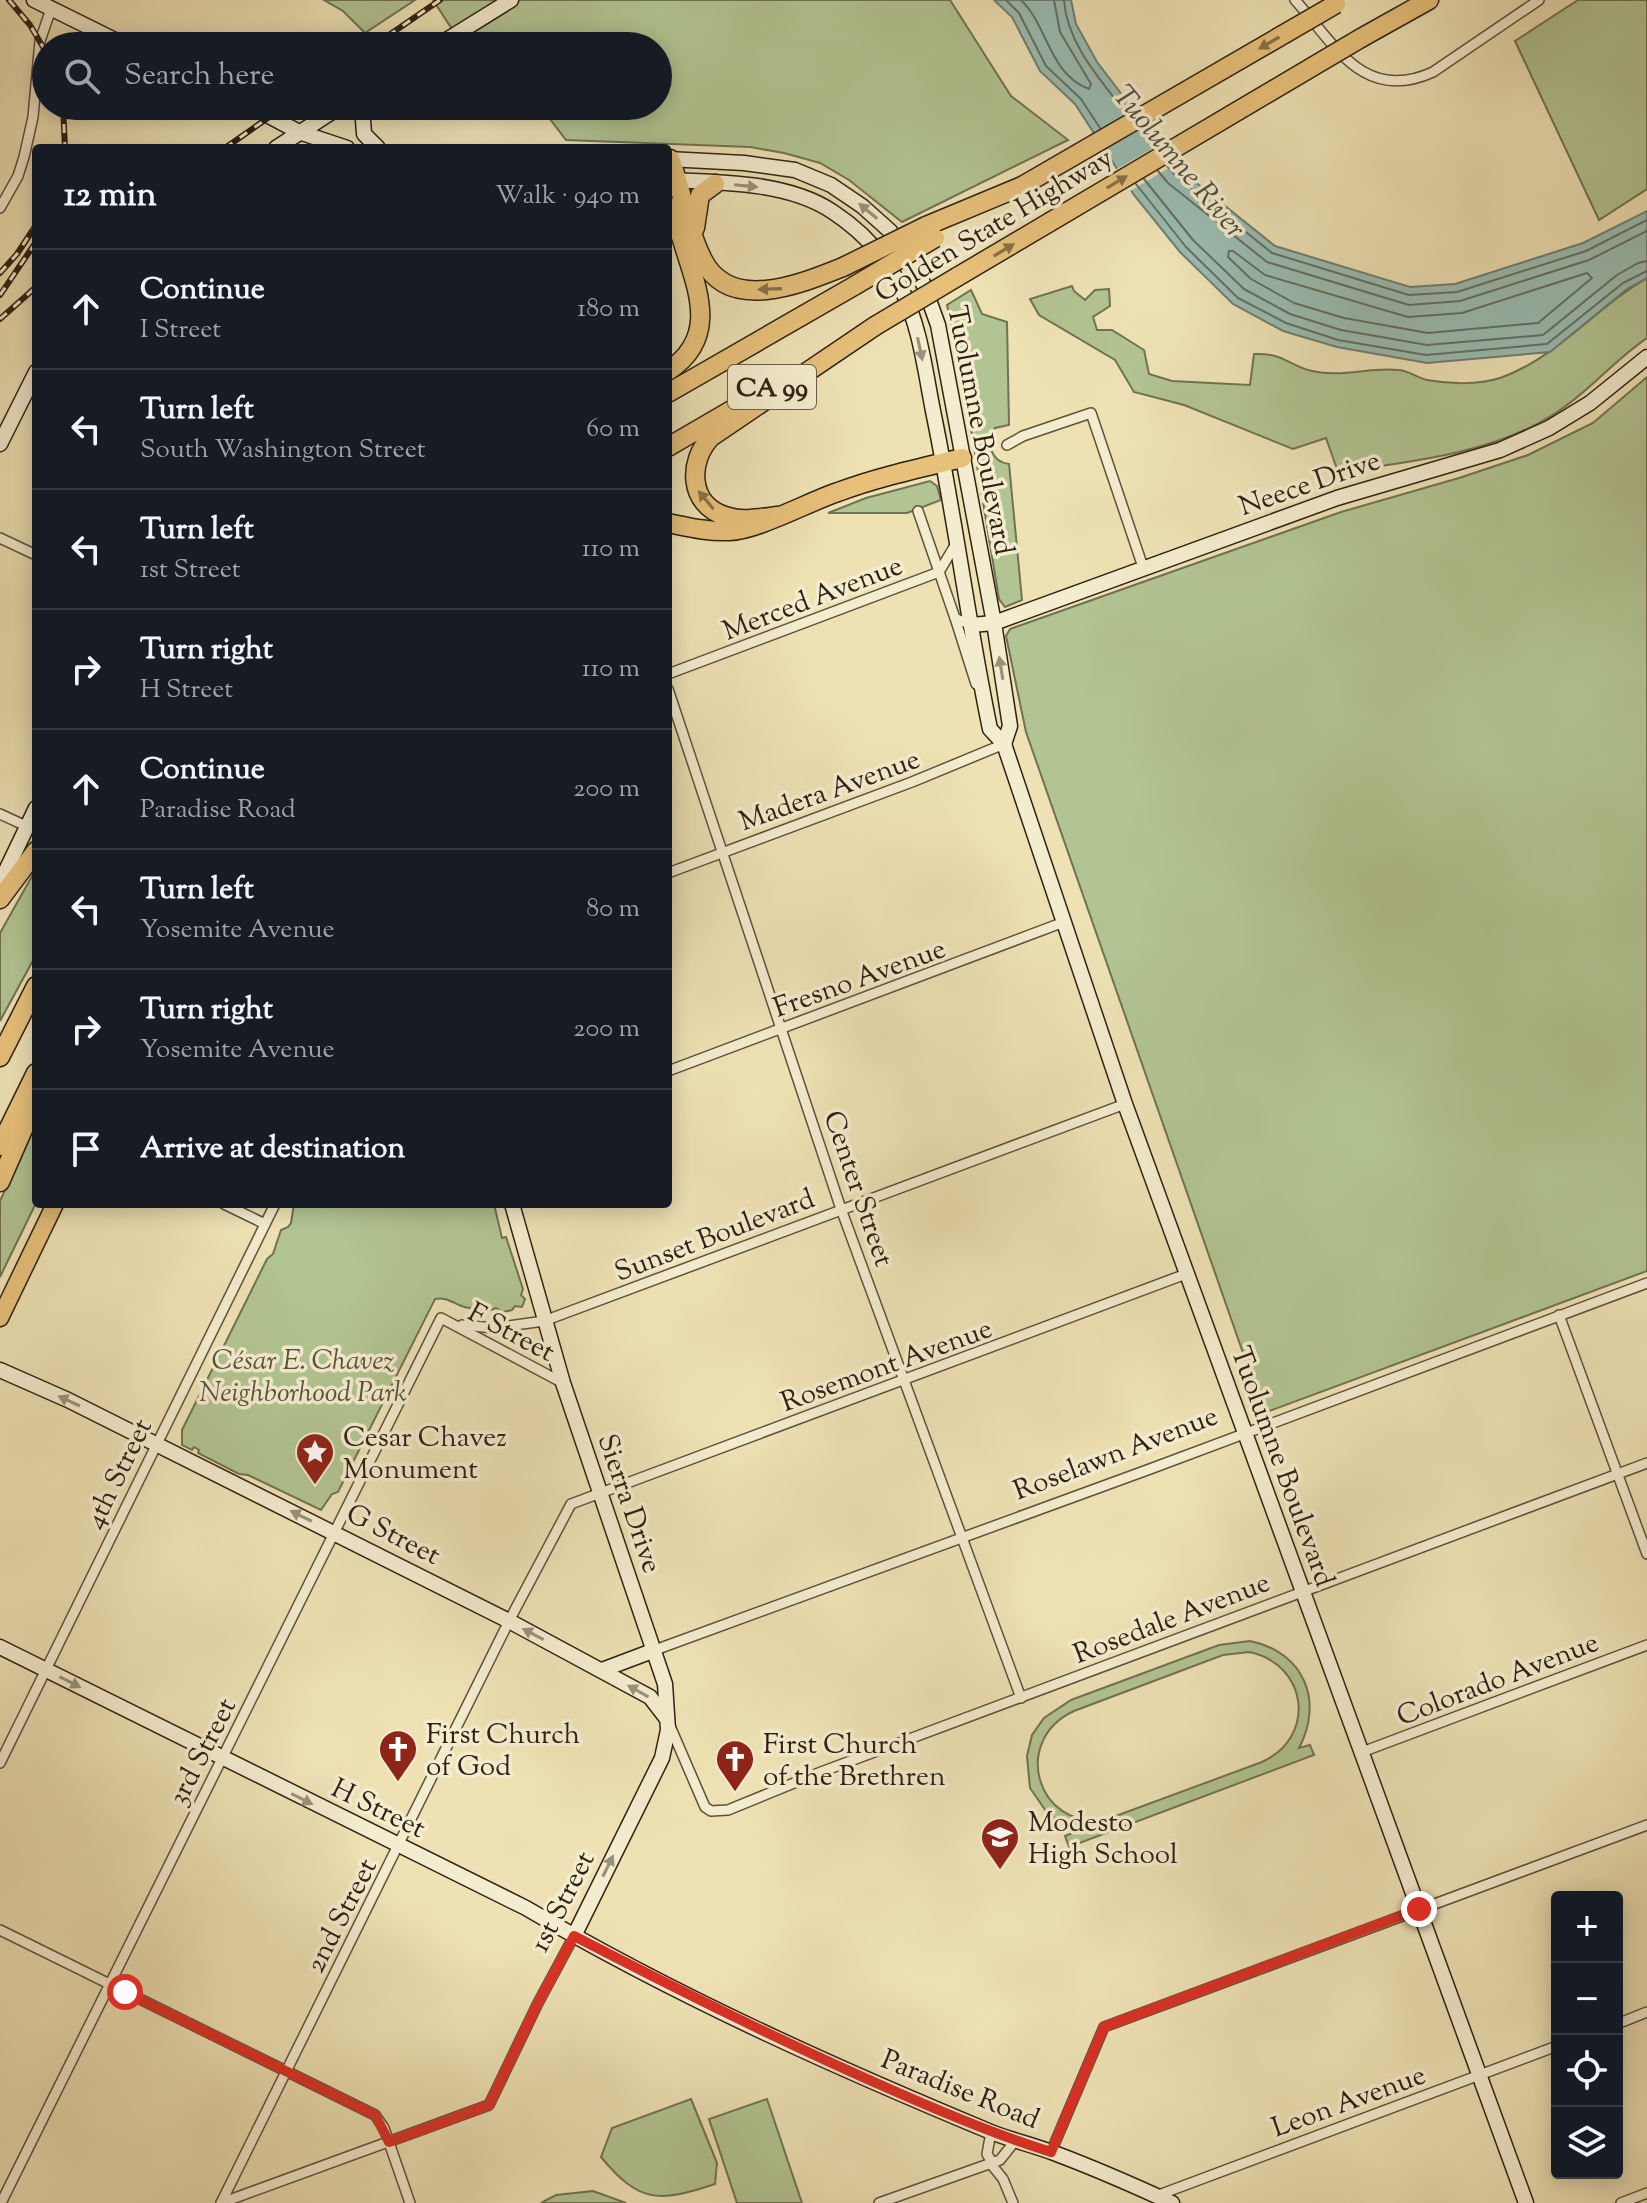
<!DOCTYPE html>
<html lang="en">
<head>
<meta charset="utf-8">
<style>
  :root { --surface:#171b24; --page:#242831; --text:#f1f3f6; --muted:#9ea1a6; --line:#363941 }
  body { margin:0; font-family:"Sorts Mill Goudy",serif; background:var(--page); color:var(--text) }
  .controls { position:absolute; right:24px; bottom:24px; display:grid; overflow:hidden; border-radius:8px; box-shadow:0 4px 20px #0003 }
  .controls button { width:72px; height:72px; display:grid; place-items:center; padding:0; border:0; border-bottom:2px solid var(--line); background:var(--surface); color:var(--text); font:40px sans-serif }
  .stop { position:absolute; width:24px; height:24px; margin:-18px; border:6px solid #d93025; border-radius:50%; background:#fff }
  .stop.end { background:#d93025; border-color:#fff; box-shadow:0 2px 8px #0008 }
  .list { margin:0; padding:0; list-style:none }
  h2 { display:flex; justify-content:space-between; align-items:center; height:104px; margin:0; padding:0 32px; font-size:34px }
  h2 small { font-size:26px; font-weight:400; color:var(--muted) }
  .list li { display:grid; grid-template-columns:52px 1fr auto; gap:24px; align-items:center; box-sizing:border-box; height:120px; padding:0 32px; border-top:2px solid var(--line) }
  .list b { display:block; font-size:30px; white-space:nowrap }
  .list p { margin:0; font-size:26px; white-space:nowrap; color:var(--muted) }
  .list em { font-size:26px; font-style:normal; color:var(--muted) }
  .icon { flex:none; width:44px; height:44px; fill:none; stroke:currentColor; stroke-width:2; stroke-linecap:round; stroke-linejoin:round }
  .map { position:relative; flex:none; width:1647px; height:2203px; overflow:hidden }
  .search { position:absolute; background:var(--surface); box-shadow:0 4px 20px #0003; left:32px; top:32px; width:640px; height:88px; display:flex; align-items:center; gap:20px; box-sizing:border-box; padding:0 28px; border-radius:44px; color:var(--muted); font-size:30px }
  .panel { position:absolute; background:var(--surface); box-shadow:0 4px 20px #0003; left:32px; top:144px; width:640px; height:1064px; border-radius:8px }
  .map>svg:first-child { display:block }
  .green { fill:#b2c492; stroke:#707252; stroke-width:2; fill-rule:evenodd }
  .water { fill:#9abdb3; stroke:#6f7f73; stroke-width:2 }
  .pier { fill:#eee2b5 }
  .lines { fill:none; stroke-linecap:round; stroke-linejoin:round }
  .shore { stroke:#646f62; stroke-width:2 }
  .street-casing { stroke:#5e513b; stroke-width:12 }
  .secondary-casing { stroke:#2e2112; stroke-width:17 }
  .primary-casing { stroke:#2e2112; stroke-width:19 }
  .highway-casing { stroke:#2e2112; stroke-width:21 }
  .street { stroke:#f4eccf; stroke-width:9 }
  .secondary { stroke:#f4eccf; stroke-width:14 }
  .primary { stroke:#e7c17a; stroke-width:16 }
  .highway { stroke:#e7c17a; stroke-width:18 }
  .rail-casing { stroke:#2e2112; stroke-width:6 }
  .rail { stroke:#f4eccf; stroke-width:3; stroke-dasharray:9; stroke-linecap:butt }
  .highway-bridge-casing { stroke:#2e2112; stroke-width:21; stroke-linecap:butt }
  .highway-bridge { stroke:#e7c17a; stroke-width:18 }
  .oneway { fill:#8a7146 }
  .oneway2 { fill:#9b917a }
  .route { stroke:#d93025; stroke-width:10 }
  .labels { text-anchor:middle; stroke-width:7; stroke-linejoin:round; paint-order:stroke }
  .shield { fill:#f4eccf; stroke:#695e4b; stroke-width:2 }
  .shield-label { font-size:26px; font-weight:bold; fill:#2e2112 }
  .street-label { font-size:28px; fill:#2e2112; stroke:#f4eccf }
  .park-label { font-size:28px; font-style:italic; fill:#565238; stroke:#f4eccf }
  .poi-label { font-size:28px; fill:#2e2112; stroke:#f4eccf; text-anchor:start }
  .water-label { font-size:30px; font-style:italic; fill:#4e5042; stroke:#f4eccf }
</style>
</head>
<body>
<div class="map">
<svg width="1647" height="2203" viewBox="0 0 1647 2203">
  <rect width="100%" height="100%" fill="#eee2b5"/>
  <filter id="stains"><feTurbulence type="fractalNoise" baseFrequency=".0025" numOctaves="4"/><feColorMatrix values="0 0 0 0 .2 0 0 0 0 .09 0 0 0 0 .02 0 0 0 .5 -.17"/></filter>
  <radialGradient id="worn" r=".72"><stop offset=".6" stop-color="#630" stop-opacity="0"/><stop offset="1" stop-color="#630" stop-opacity=".3"/></radialGradient>
  <!-- green -->
  <g class="green">
    <polygon points="324,0 415,0 365,33 343,11"/>
    <polygon points="433,0 950,0 1011,96 1068,140 902,222 849,180 820,163 784,153 750,147 566,140 540,106 658,106 658,46 463,46"/>
    <polygon points="1578,0 1647,0 1647,189 1599,220 1515,41"/>
    <path d="M 1647,278 L 1647,338 C 1613,361 1587,394 1551,416 C 1489,454 1409,462 1338,472 L 1326,438 L 1293,449 L 1184,405 L 1134,392 L 1115,360 L 1039,315 L 1030,299 L 1072,286 L 1074,291 L 1085,300 L 1095,290 L 1109,289 L 1110,306 L 1093,317 L 1097,330 L 1112,330 L 1144,350 L 1149,374 L 1172,381 L 1250,385 L 1254,354 C 1285,353 1287,365 1312,371 C 1341,378 1369,367 1398,370 C 1408,370 1417,378 1427,380 C 1449,384 1478,385 1500,378 C 1557,358 1596,307 1647,278 Z"/>
    <path d="M 971,290 L 982,314 L 1007,322 L 1009,425 L 995,428 C 985,442 991,462 1009,464 L 1022,600 L 1005,607 L 999,599 L 959,356 L 947,305 Z"/>
    <polygon points="1647,377 1647,1271 1264,1413 1026,732 1006,636 1010,629 1341,512 1459,478 1528,455 1593,423"/>
    <polygon points="930,481 937,486 941,500 907,513 828,513 866,498"/>
    <polygon points="36,869 36,955 0,1021 0,933"/>
    <polygon points="36,1122 36,1203 0,1277 0,1201"/>
    <path d="M 294,1204 L 494,1204 L 502,1238 L 506,1237 L 523,1289 L 521,1295 L 525,1299 L 522,1307 L 515,1306 L 512,1310 L 503,1312 L 496,1308 L 485,1312 L 476,1307 C 461,1312 450,1295 435,1299 L 338,1492 L 332,1494 L 321,1510 L 248,1475 L 239,1474 L 198,1453 L 199,1450 L 194,1447 L 192,1450 L 182,1445 L 182,1430 L 267,1259 L 273,1254 L 281,1230 L 288,1227 L 291,1223 Z"/>
    <path d="M 1250,1641 C 1304,1652 1324,1701 1299,1748 L 1310,1745 L 1314,1755 L 1069,1847 L 1065,1836 L 1077,1831 L 1048,1814 L 1030,1788 L 1027,1756 L 1032,1735 L 1044,1718 L 1071,1700 L 1219,1645 ZM 1249,1652 C 1308,1664 1317,1737 1262,1762 L 1105,1820 C 1036,1829 1011,1740 1074,1711 L 1223,1655 Z"/>
    <path d="M 691,2099 L 717,2163 L 715,2184 C 658,2203 639,2203 601,2157 L 612,2128 Z"/>
    <polygon points="767,2099 802,2203 737,2203 709,2119"/>
    <polygon points="593,2191 626,2203 541,2203 556,2195"/>
  </g>
  <!-- water -->
  <polygon class="water" points="994,0 1071,0 1076,24 1097,62 1179,169 1275,246 1410,287 1455,284 1583,243 1647,211 1647,278 1627,289 1550,352 1427,363 1337,347 1283,331 1233,304 1180,252 1134,195 1075,104 1040,71 1012,17"/>
  <!-- pier -->
  <polygon class="pier" points="1164,142 1179,162 1127,193 1113,171"/>
  <g class="lines">
    <!-- shore -->
    <g class="shore">
      <polyline points="1006,0 1019,13 1046,66 1081,99 1100,128"/>
      <path d="M 1021,0 C 1048,26 1049,74 1089,89 L 1091,84 L 1060,32 L 1054,0"/>
      <path d="M 1064,0 C 1067,44 1100,79 1126,113"/>
      <polyline points="1167,166 1175,175 1272,253 1409,295 1457,292 1586,251 1647,220"/>
      <polyline points="1158,171 1168,183 1267,262 1409,305 1460,301 1589,260 1647,231"/>
      <polyline points="1144,179 1193,240 1244,289 1290,314 1341,330 1427,345 1543,335 1617,275 1638,263 1647,261"/>
      <polyline points="1136,184 1186,247 1238,298 1286,323 1338,340 1426,355 1547,344 1623,283 1647,271"/>
      <polygon points="1229,251 1233,251 1265,275 1408,317 1462,313 1587,273 1592,278 1538,323 1428,333 1344,318 1294,303 1251,279 1228,257"/>
    </g>
    <defs>
      <g id="street">
        <path d="M 1295,0 C 1334,43 1363,104 1433,72 L 1539,0"/>
        <polyline points="0,208 18,176 24,157 33,117 40,41 51,9"/>
        <polyline points="1007,445 1023,436 1091,413 1143,567"/>
        <polyline points="918,511 955,618 971,625"/>
        <polyline points="0,538 36,555"/>
        <polyline points="955,618 976,684"/>
        <polyline points="668,674 939,572 957,542"/>
        <polyline points="668,689 841,1209 1021,1698"/>
        <polyline points="0,814 26,826"/>
        <polyline points="668,873 912,782 1004,744"/>
        <polyline points="668,1071 1064,922"/>
        <polyline points="224,1204 265,1224"/>
        <polyline points="1559,1315 1647,1554"/>
        <polyline points="462,1325 494,1328 544,1321 1125,1104"/>
        <polyline points="655,1650 1150,1469 1647,1283"/>
        <polyline points="670,1726 705,1807 711,1811 728,1810 821,1772 1647,1463"/>
        <polyline points="1362,1752 1647,1645"/>
        <polyline points="0,1763 275,1204"/>
        <polyline points="0,1930 375,2115 384,2128 410,2203"/>
        <polyline points="1617,2024 1647,2012"/>
        <polyline points="991,2132 987,2154 992,2162"/>
        <polyline points="1051,2152 1104,2027 1647,1825"/>
        <polyline points="991,2164 1003,2179 1013,2203"/>
        <polyline points="1156,2196 1557,2046"/>
        <polyline points="1,2203 441,1318 563,1383"/>
        <polyline points="221,2203 509,1621 571,1504 1186,1274"/>
        <polyline points="221,2203 489,2105 538,2003 574,1936"/>
        <polyline points="879,2203 1000,2160 1015,2141"/>
        <polyline points="1621,2203 1647,2193"/>
      </g>
      <g id="secondary">
        <polyline points="34,0 127,46"/>
        <polyline points="437,46 511,0"/>
        <polyline points="250,106 299,132 347,148"/>
        <polyline points="362,106 364,134 378,148"/>
        <polyline points="276,148 341,106"/>
        <polyline points="668,159 744,163 795,170 831,185 862,206 890,231 920,275 938,325 994,623 1010,726 1004,744"/>
        <path d="M 668,180 C 721,182 789,182 833,212 C 862,231 886,257 901,288 C 920,326 925,370 933,411 C 955,517 968,623 990,729 L 1004,744 L 1125,1104 L 1526,2203"/>
        <polyline points="0,444 36,372"/>
        <polyline points="971,625 994,623 1337,498 1500,450 1549,428 1590,403 1647,357"/>
        <polyline points="0,883 36,808"/>
        <polyline points="512,1204 563,1383 665,1684 668,1730 662,1758 574,1936"/>
        <polyline points="0,1370 68,1400 509,1621 650,1697 667,1719"/>
        <path d="M 0,1647 L 526,1908 C 674,1995 832,2066 991,2132 C 1011,2140 1033,2145 1054,2153 C 1094,2168 1133,2185 1172,2203"/>
        <polyline points="602,1670 655,1650"/>
      </g>
      <polyline id="primary" points="0,1318 55,1204"/>
      <g id="highway">
        <polyline points="1361,38 1429,0"/>
        <path d="M 670,159 C 683,192 687,229 703,260 C 730,314 803,283 843,267"/>
        <polyline points="668,206 681,236"/>
        <polyline points="926,226 1022,186"/>
        <polyline points="695,228 700,195 715,184"/>
        <polyline points="957,277 1050,222"/>
        <path d="M 668,371 C 723,335 694,283 680,233"/>
        <polyline points="668,393 854,286"/>
        <polyline points="668,447 735,408"/>
        <path d="M 777,516 C 760,518 742,522 725,516 C 688,504 688,461 711,437 L 875,326"/>
        <path d="M 668,523 C 688,527 708,532 729,531 C 758,530 808,502 838,492 C 878,477 920,468 962,458"/>
        <polyline points="0,899 36,851"/>
        <polyline points="0,1057 36,986"/>
        <polyline points="0,1146 36,1073"/>
        <polyline points="0,1182 36,1100"/>
      </g>
    </defs>
    <!-- street casing -->
    <use href="#street" class="street-casing"/>
    <!-- secondary casing -->
    <use href="#secondary" class="secondary-casing"/>
    <!-- primary casing -->
    <use href="#primary" class="primary-casing"/>
    <!-- highway casing -->
    <use href="#highway" class="highway-casing"/>
    <!-- street -->
    <use href="#street" class="street"/>
    <!-- secondary -->
    <use href="#secondary" class="secondary"/>
    <!-- primary -->
    <use href="#primary" class="primary"/>
    <!-- highway -->
    <use href="#highway" class="highway"/>
    <defs>
      <g id="rail">
        <polyline points="9,0 30,25 46,52"/>
        <polyline points="373,46 440,0"/>
        <polyline points="63,106 65,148"/>
        <polyline points="225,148 285,106"/>
        <polyline points="0,273 17,254 36,225"/>
        <polyline points="0,295 36,242"/>
        <polyline points="0,319 36,287"/>
      </g>
    </defs>
    <!-- rail casing -->
    <use href="#rail" class="rail-casing"/>
    <!-- rail -->
    <use href="#rail" class="rail"/>
    <defs>
      <g id="highway-bridge">
        <polyline points="1022,186 1336,4"/>
        <polyline points="1050,222 1361,38"/>
        <polyline points="843,267 926,226"/>
        <polyline points="854,286 935,238"/>
        <polyline points="875,326 957,277"/>
      </g>
    </defs>
    <!-- highway-bridge casing -->
    <use href="#highway-bridge" class="highway-bridge-casing"/>
    <!-- highway-bridge -->
    <use href="#highway-bridge" class="highway-bridge"/>
  </g>
  <!-- one-way arrows -->
  <defs><path id="oneway-solid" d="M-6-.8H1V-3.2L6.5 0L1 3.2V.8H-6Z" transform="scale(2)"/></defs>
  <g class="oneway">
    <use href="#oneway-solid" transform="translate(1269 43) rotate(150)"/>
    <use href="#oneway-solid" transform="translate(1117 182) rotate(-31)"/>
    <use href="#oneway-solid" transform="translate(1004 250) rotate(-31)"/>
    <use href="#oneway-solid" transform="translate(770 289) rotate(178)"/>
    <use href="#oneway-solid" transform="translate(706 500) rotate(-129)"/>
  </g>
  <g class="oneway2">
    <use href="#oneway-solid" transform="translate(746 186) rotate(6)"/>
    <use href="#oneway-solid" transform="translate(868 211) rotate(-140)"/>
    <use href="#oneway-solid" transform="translate(920 349) rotate(78)"/>
    <use href="#oneway-solid" transform="translate(1001 668) rotate(-99)"/>
    <use href="#oneway-solid" transform="translate(69 1401) rotate(-155)"/>
    <use href="#oneway-solid" transform="translate(301 1516) rotate(-154)"/>
    <use href="#oneway-solid" transform="translate(533 1634) rotate(-152)"/>
    <use href="#oneway-solid" transform="translate(70 1682) rotate(27)"/>
    <use href="#oneway-solid" transform="translate(638 1691) rotate(-151)"/>
    <use href="#oneway-solid" transform="translate(302 1799) rotate(27)"/>
    <use href="#oneway-solid" transform="translate(608 1866) rotate(-64)"/>
  </g>
  <g class="lines">
    <!-- route -->
    <path class="route" d="M 125,1992 L 375,2115 L 389,2142 L 489,2105 L 538,2003 L 574,1936 C 679,1990 784,2043 892,2090 C 944,2113 996,2135 1051,2152 L 1104,2027 L 1419,1909"/>
  </g>
  <!-- icons -->
  <defs>
    <symbol id="sight-pin" viewBox="-11 -11 22 30"><path d="M0 17L-7.5 6A9.5 9.5 0 1 1 7.5 6Z" fill="#8f2418" stroke="#f4eccf"/><path d="M0-6L1.8-2.2L6-1.7L2.9 1.2L3.7 5.4L0 3.3L-3.7 5.4L-2.9 1.2L-6-1.7L-1.8-2.2Z" fill="#fff"/></symbol>
    <symbol id="church-pin" viewBox="-11 -11 22 30"><path d="M0 17L-7.5 6A9.5 9.5 0 1 1 7.5 6Z" fill="#8f2418" stroke="#f4eccf"/><path d="M-1.2-6h2.4v3.5h3.3v2.4h-3.3V6h-2.4V-.1h-3.3v-2.4h3.3Z" fill="#fff"/></symbol>
    <symbol id="school-pin" viewBox="-11 -11 22 30"><path d="M0 17L-7.5 6A9.5 9.5 0 1 1 7.5 6Z" fill="#8f2418" stroke="#f4eccf"/><path d="M0-5L7-2L0 1L-7-2ZM-4 1L0 2.5L4 1V4Q0 6-4 4Z" fill="#fff"/></symbol>
  </defs>
  <g fill-rule="evenodd">
    <use href="#sight-pin" x="293" y="1430" width="44" height="60"/>
    <use href="#church-pin" x="376" y="1727" width="44" height="60"/>
    <use href="#church-pin" x="713" y="1737" width="44" height="60"/>
    <use href="#school-pin" x="978" y="1815" width="44" height="60"/>
  </g>
  <g class="labels">
    <!-- shield labels -->
    <rect class="shield" x="728" y="365" width="88" height="44" rx="6"/>
    <g class="shield-label">
      <text x="772" y="396">CA 99</text>
    </g>
    <!-- street labels -->
    <g class="street-label">
      <text transform="translate(993 224) rotate(-31)" y="10">Golden State Highway</text>
      <text transform="translate(982 430) rotate(79)" y="10">Tuolumne Boulevard</text>
      <text transform="translate(1309 482) rotate(-19)" y="10">Neece Drive</text>
      <text transform="translate(812 597) rotate(-21)" y="10">Merced Avenue</text>
      <text transform="translate(829 789) rotate(-20)" y="10">Madera Avenue</text>
      <text transform="translate(859 977) rotate(-20)" y="10">Fresno Avenue</text>
      <text transform="translate(860 1188) rotate(71)" y="10">Center Street</text>
      <text transform="translate(714 1234) rotate(-21)" y="10">Sunset Boulevard</text>
      <text transform="translate(512 1331) rotate(28)" y="10">F Street</text>
      <text transform="translate(886 1364) rotate(-20)" y="10">Rosemont Avenue</text>
      <text transform="translate(1115 1452) rotate(-21)" y="10">Roselawn Avenue</text>
      <text transform="translate(1284 1466) rotate(70)" y="10">Tuolumne Boulevard</text>
      <text transform="translate(117 1473) rotate(-64)" y="10">4th Street</text>
      <text transform="translate(631 1503) rotate(71)" y="10">Sierra Drive</text>
      <text transform="translate(394 1533) rotate(27)" y="10">G Street</text>
      <text transform="translate(1171 1617) rotate(-21)" y="10">Rosedale Avenue</text>
      <text transform="translate(1497 1678) rotate(-21)" y="10">Colorado Avenue</text>
      <text transform="translate(201 1751) rotate(-63)" y="10">3rd Street</text>
      <text transform="translate(379 1807) rotate(26)" y="10">H Street</text>
      <text transform="translate(561 1901) rotate(-63)" y="10">1st Street</text>
      <text transform="translate(340 1915) rotate(-63)" y="10">2nd Street</text>
      <text transform="translate(961 2088) rotate(22)" y="10">Paradise Road</text>
      <text transform="translate(1348 2100) rotate(-20)" y="10">Leon Avenue</text>
    </g>
    <!-- park labels -->
    <g class="park-label">
      <text x="303" y="1369">César E. Chavez<tspan x="303" dy="32">Neighborhood Park</tspan></text>
    </g>
    <!-- poi labels -->
    <g class="poi-label">
      <text x="343" y="1446">Cesar Chavez<tspan x="343" dy="32">Monument</tspan></text>
      <text x="426" y="1743">First Church<tspan x="426" dy="32">of God</tspan></text>
      <text x="763" y="1753">First Church<tspan x="763" dy="32">of the Brethren</tspan></text>
      <text x="1028" y="1831">Modesto<tspan x="1028" dy="32">High School</tspan></text>
    </g>
    <!-- water labels -->
    <g class="water-label">
      <text transform="translate(1180 161) rotate(50)" y="10">Tuolumne River</text>
    </g>
  </g>
  <rect width="100%" height="100%" filter="url(#stains)"/>
  <rect width="100%" height="100%" fill="url(#worn)"/>
</svg>
<div class="controls">
<button>+</button>
<button>−</button>
<button><svg class="icon" aria-label="locate" viewBox="0 0 24 24"><circle cx="12" cy="12" r="6"/><path d="M12 2v4M12 18v4M2 12h4M18 12h4"/></svg></button>
<button><svg class="icon" aria-label="layers" viewBox="0 0 24 24"><path d="M12 4l9 5-9 5-9-5zM3 14l9 5 9-5"/></svg></button>
</div>
<div class="stop" style="left:125px;top:1992px"></div>
<div class="stop end" style="left:1419px;top:1909px"></div>
<div class="search"><svg class="icon" aria-label="search" viewBox="0 0 24 24"><circle cx="10" cy="10" r="6"/><path d="M15 15l6 6"/></svg>Search here</div>
<section class="panel">
<h2>12 min<small>Walk · 940 m</small></h2>
<ul class="list">
<li><svg class="icon" aria-label="ahead" viewBox="0 0 24 24"><path d="M12 20V5M6 11l6-6 6 6"/></svg><div><b>Continue</b><p>I Street</p></div><em>180 m</em></li>
<li><svg class="icon" aria-label="left" viewBox="0 0 24 24"><path d="M17 20v-9H6M10 6l-5 5 5 5"/></svg><div><b>Turn left</b><p>South Washington Street</p></div><em>60 m</em></li>
<li><svg class="icon" aria-label="left" viewBox="0 0 24 24"><path d="M17 20v-9H6M10 6l-5 5 5 5"/></svg><div><b>Turn left</b><p>1st Street</p></div><em>110 m</em></li>
<li><svg class="icon" aria-label="right" viewBox="0 0 24 24"><path d="M7 20v-9h11M14 6l5 5-5 5"/></svg><div><b>Turn right</b><p>H Street</p></div><em>110 m</em></li>
<li><svg class="icon" aria-label="ahead" viewBox="0 0 24 24"><path d="M12 20V5M6 11l6-6 6 6"/></svg><div><b>Continue</b><p>Paradise Road</p></div><em>200 m</em></li>
<li><svg class="icon" aria-label="left" viewBox="0 0 24 24"><path d="M17 20v-9H6M10 6l-5 5 5 5"/></svg><div><b>Turn left</b><p>Yosemite Avenue</p></div><em>80 m</em></li>
<li><svg class="icon" aria-label="right" viewBox="0 0 24 24"><path d="M7 20v-9h11M14 6l5 5-5 5"/></svg><div><b>Turn right</b><p>Yosemite Avenue</p></div><em>200 m</em></li>
<li><svg class="icon" aria-label="arrive" viewBox="0 0 24 24"><path d="M6 21V4h12l-3 4 3 4H6"/></svg><div><b>Arrive at destination</b></div></li>
</ul>
</section>
</div>
</body>
</html>
